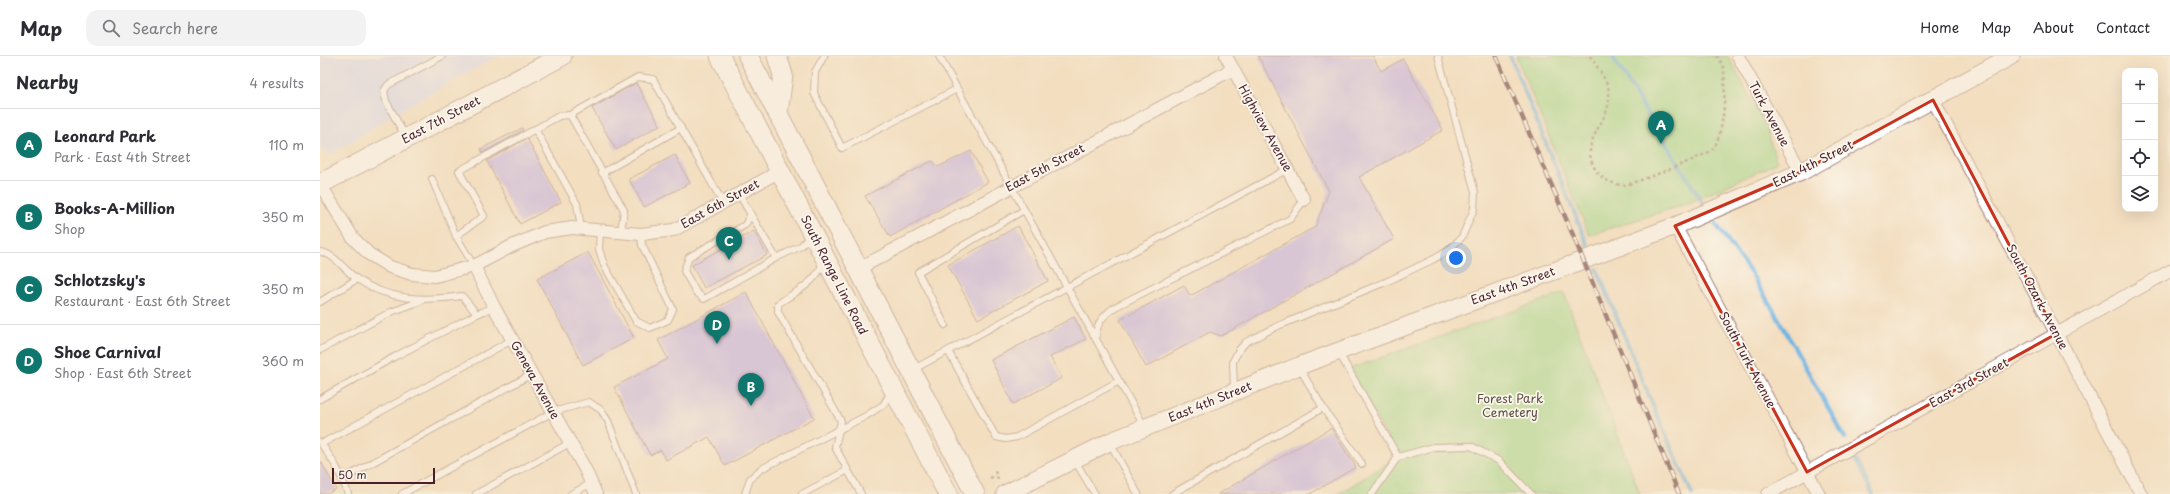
<!DOCTYPE html>
<html lang="en">
<head>
<meta charset="utf-8">
<style>
  :root { --surface:#fff; --page:#f2f2f3; --text:#2b2b33; --muted:#7c7c81; --line:#e1e1e2; --accent:#0f766e }
  body { margin:0; font-family:"Playpen Sans",sans-serif; background:var(--page); color:var(--text) }
  .controls { position:absolute; right:12px; top:12px; display:grid; overflow:hidden; border-radius:8px; box-shadow:0 4px 16px #0002 }
  .controls button { width:36px; height:36px; display:grid; place-items:center; padding:0; border:0; border-bottom:1px solid var(--line); background:var(--surface); color:var(--text); font:20px sans-serif }
  .scale { position:absolute; left:12px; bottom:10px; width:103px; box-sizing:border-box; padding-left:4px; border:2px solid #4a1f2b; border-top:0; font-size:11px; line-height:14px; white-space:nowrap; color:#4a1f2b; -webkit-text-stroke:3px #fbf7ec; paint-order:stroke }
  .you { position:absolute; left:1136px; top:202px; width:14px; height:14px; margin:-10px; border:3px solid #fff; border-radius:50%; background:#1a73e8; box-shadow:0 0 0 6px #1a73e833 }
  .badge { display:grid; place-items:center; width:26px; height:26px; border-radius:50%; background:var(--accent); color:#fff; font-size:13px; font-weight:700 }
  .pin { position:absolute; translate:-50% -33px; filter:drop-shadow(0 1px 2px #0008) }
  .pin::after { content:''; position:absolute; top:21px; width:14px; height:12px; background:inherit; clip-path:polygon(0 0,100% 0,50% 100%) }
  .list { margin:0; padding:0; list-style:none }
  h2 { display:flex; justify-content:space-between; align-items:center; height:52px; margin:0; padding:0 16px; font-size:17px }
  h2 small { font-size:13px; font-weight:400; color:var(--muted) }
  .list li { display:grid; grid-template-columns:26px 1fr auto; gap:12px; align-items:center; box-sizing:border-box; height:72px; padding:0 16px; border-top:1px solid var(--line) }
  .list b { display:block; font-size:15px; white-space:nowrap }
  .list p { margin:0; font-size:13px; white-space:nowrap; color:var(--muted) }
  .list em { font-size:13px; font-style:normal; color:var(--muted) }
  .icon { flex:none; width:22px; height:22px; fill:none; stroke:currentColor; stroke-width:2; stroke-linecap:round; stroke-linejoin:round }
  .map { position:relative; flex:none; width:1850px; height:438px; overflow:hidden }
  header { display:flex; align-items:center; gap:24px; box-sizing:border-box; height:56px; padding:0 20px; background:var(--surface); border-bottom:1px solid var(--line) }
  header strong { font-size:19px }
  nav { display:flex; gap:22px; margin-inline-start:auto; font-size:14px }
  .search { width:280px; height:36px; background:var(--page); display:flex; align-items:center; gap:10px; box-sizing:border-box; padding:0 14px; border-radius:12px; color:var(--muted); font-size:15px }
  main { display:flex }
  aside { flex:1; background:var(--surface) }
  .map>svg:first-child { display:block }
  .built { fill:#d6d8f8 }
  .green { fill:#9edc90; stroke:#747e5e }
  .lines { fill:none; stroke-linecap:round; stroke-linejoin:round }
  .stream { stroke:#6ab2e2; stroke-width:4 }
  .building { fill:#baa8ed }
  .lane-casing { stroke:#9e7e76; stroke-width:8 }
  .street-casing { stroke:#9e7e76; stroke-width:14 }
  .secondary-casing { stroke:#9e7e76; stroke-width:19 }
  .primary-casing { stroke:#9e7e76; stroke-width:21 }
  .path { stroke:#9e7e76; stroke-width:2.5; stroke-dasharray:3 3; stroke-linecap:butt }
  .lane { stroke:#fff; stroke-width:6 }
  .street { stroke:#fff; stroke-width:12 }
  .secondary { stroke:#fff; stroke-width:17 }
  .primary { stroke:#fff; stroke-width:19 }
  .rail-casing { stroke:#4a1f2b; stroke-width:4.5 }
  .rail { stroke:#fbf7ec; stroke-width:3; stroke-dasharray:9; stroke-linecap:butt }
  .marked { fill:none; stroke:#c8321e; stroke-width:3; stroke-linejoin:round }
  .labels { text-anchor:middle; stroke-width:3.5; stroke-linejoin:round; paint-order:stroke }
  .street-label { font-size:12px; fill:#4a1f2b; stroke:#fbf7ec }
  .park-label { font-size:12px; fill:#5f4e44; stroke:#fbf7ec }
</style>
</head>
<body>
<header>
<strong>Map</strong>
<div class="search"><svg class="icon" aria-label="search" viewBox="0 0 24 24"><circle cx="10" cy="10" r="6"/><path d="M15 15l6 6"/></svg>Search here</div>
<nav><a>Home</a><a>Map</a><a>About</a><a>Contact</a></nav>
</header>
<main>
<aside>
<h2>Nearby<small>4 results</small></h2>
<ul class="list">
<li><span class="badge">A</span><div><b>Leonard Park</b><p>Park · East 4th Street</p></div><em>110 m</em></li>
<li><span class="badge">B</span><div><b>Books-A-Million</b><p>Shop</p></div><em>350 m</em></li>
<li><span class="badge">C</span><div><b>Schlotzsky's</b><p>Restaurant · East 6th Street</p></div><em>350 m</em></li>
<li><span class="badge">D</span><div><b>Shoe Carnival</b><p>Shop · East 6th Street</p></div><em>360 m</em></li>
</ul>
</aside>
<div class="map">
<svg width="1850" height="438" viewBox="0 0 1850 438">
  <rect width="100%" height="100%" fill="#fbf7ec"/>
  <filter id="ink" filterUnits="userSpaceOnUse"><feTurbulence type="fractalNoise" baseFrequency=".025" numOctaves="2"/><feDisplacementMap in="SourceGraphic" scale="8" xChannelSelector="R" yChannelSelector="G"/><feConvolveMatrix kernelMatrix="1 2 1 2 8 2 1 2 1" color-interpolation-filters="sRGB"/></filter>
  <filter id="wash" filterUnits="userSpaceOnUse"><feTurbulence type="fractalNoise" baseFrequency=".012" numOctaves="4" result="noise"/><feDisplacementMap in="SourceGraphic" scale="16" xChannelSelector="R" yChannelSelector="G"/><feGaussianBlur stdDeviation="0.9" result="paint"/><feColorMatrix in="noise" values="0 0 0 0 0 0 0 0 0 0 0 0 0 0 0 0 0 1.4 0 .05"/><feComposite in="paint" operator="in"/></filter>
  <g filter="url(#wash)">
    <rect width="100%" height="100%" fill="#f3dec0"/>
    <!-- built -->
    <polygon class="built" points="0,0 178,0 81,54 12,98 0,94"/>
    <!-- green -->
    <g class="green">
      <polygon points="1196,0 1408,0 1445,69 1457,107 1369,147 1269,179"/>
      <polygon points="1244,237 1320,438 1018,438 1078,401 1029,313"/>
    </g>
    <g class="lines">
      <!-- stream -->
      <g class="stream">
        <polyline points="1190,0 1268,190"/>
        <polyline points="1292,0 1382,146"/>
        <polyline points="1395,167 1432,219 1457,260 1525,382"/>
        <polyline points="1277,213 1336,357 1372,438"/>
        <polyline points="1535,403 1553,438"/>
      </g>
    </g>
    <g id="blocks">
      <!-- building -->
      <g class="building">
        <polygon points="938,0 1053,0 1061,15 1083,3 1123,74 1039,121 1074,183 901,280 890,276 826,311 800,264 864,229 870,240 995,171 1009,135"/>
        <polygon points="316,27 340,69 296,94 272,52"/>
        <polygon points="202,72 203,74 163,97 161,93"/>
        <polygon points="207,82 241,146 200,168 167,105"/>
        <polygon points="651,95 668,126 570,181 545,140 612,105 618,111"/>
        <polygon points="355,99 370,127 324,151 309,123"/>
        <polygon points="698,170 728,225 658,263 628,209"/>
        <polygon points="434,175 447,199 384,232 372,209"/>
        <polygon points="268,196 314,282 263,309 217,223"/>
        <polygon points="426,236 494,362 405,410 389,381 346,404 341,394 330,399 294,331 348,303 338,284"/>
        <polygon points="754,261 766,283 730,301 742,322 693,348 671,304"/>
        <polygon points="1011,372 1036,411 990,438 898,438"/>
        <polygon points="0,404 16,433 7,438 0,438"/>
      </g>
    </g>
  </g>
  <g filter="url(#ink)">
    <use href="#blocks" fill-opacity="0" stroke="#9e7e76" stroke-width="1"/>
    <g class="lines">
      <defs>
        <g id="lane">
          <polyline points="504,0 495,16 494,37 522,92 637,33"/>
          <polyline points="619,0 824,370"/>
          <polyline points="215,73 257,148 261,172"/>
          <polyline points="85,80 66,45 64,35 68,29 122,0"/>
          <polyline points="282,117 361,72"/>
          <polyline points="112,123 136,180 154,210"/>
          <polyline points="419,138 456,202 384,243 376,236 364,215 369,201 425,169 430,160"/>
          <polyline points="280,173 279,193 284,209 316,265 330,272 348,264 353,253 322,189 321,178"/>
          <polyline points="301,176 304,154 250,59 318,21 333,23 403,147"/>
          <polyline points="136,180 164,160 139,115 239,60 250,59"/>
          <path d="M 0,196 C 14,197 25,215 37,223 C 69,245 104,245 142,240 L 157,258 L 174,251"/>
          <polyline points="456,202 481,190 491,179"/>
          <path d="M 504,206 C 493,230 477,234 458,248 L 458,256 L 521,365 L 515,391 L 541,438"/>
          <polyline points="0,246 37,223"/>
          <polyline points="625,269 598,216 704,154"/>
          <path d="M 776,282 C 776,267 783,260 795,251 L 970,163 L 984,144"/>
          <polyline points="0,294 71,256 101,245"/>
          <polyline points="628,295 676,381 686,383 697,381 799,325"/>
          <polyline points="1019,297 1078,401"/>
          <polyline points="592,314 968,113"/>
          <polyline points="914,334 913,305 919,294 926,286 958,270 1068,225 1114,203 1129,194 1142,181 1154,153 1155,136 1118,0"/>
          <polyline points="0,343 76,300 157,258"/>
          <polyline points="1003,352 1042,408"/>
          <path d="M 0,386 C 12,403 22,418 28,438"/>
          <polyline points="790,387 818,438"/>
          <polyline points="1,388 192,284"/>
          <polyline points="755,405 775,438"/>
          <polyline points="23,423 212,318"/>
          <polyline points="82,438 233,356 269,346 281,354 288,365 316,438"/>
          <polyline points="156,438 250,387"/>
          <polyline points="251,438 272,427"/>
          <polyline points="425,438 430,423 441,413 546,360 563,349 572,335"/>
          <polyline points="482,438 528,414"/>
          <polyline points="852,438 1003,352 979,311"/>
          <polyline points="1052,438 1078,401 1114,391 1151,390 1179,405 1211,438"/>
        </g>
        <g id="street">
          <polyline points="906,0 984,144"/>
          <polyline points="1418,0 1481,116"/>
          <polyline points="1613,44 1821,438"/>
          <polyline points="0,128 33,182 49,198 70,211 92,218 115,220 154,210 192,190 225,176 252,172 321,178 354,174 460,115"/>
          <polyline points="1355,170 1499,438"/>
          <polyline points="154,210 174,251 265,413 276,438"/>
          <polyline points="538,213 913,13"/>
          <polyline points="1448,438 1850,215"/>
        </g>
        <polyline id="secondary" points="685,438 789,386 979,310 1355,170 1481,116 1691,0"/>
        <g id="primary">
          <polyline points="400,0 628,438"/>
          <polyline points="428,0 655,438"/>
          <polyline points="457,0 463,19 458,58"/>
          <polyline points="0,128 242,0"/>
        </g>
      </defs>
      <!-- lane casing -->
      <use href="#lane" class="lane-casing"/>
      <!-- street casing -->
      <use href="#street" class="street-casing"/>
      <!-- secondary casing -->
      <use href="#secondary" class="secondary-casing"/>
      <!-- primary casing -->
      <use href="#primary" class="primary-casing"/>
      <!-- path -->
      <g class="path">
        <path d="M 1270,0 C 1277,11 1288,24 1289,37 C 1292,68 1255,84 1277,116 C 1283,124 1294,129 1304,129 C 1312,129 1388,99 1393,93 C 1404,79 1406,34 1404,16 C 1404,10 1401,5 1397,0"/>
        <polyline points="675,415 678,423"/>
        <polyline points="670,422 676,420"/>
      </g>
      <!-- lane -->
      <use href="#lane" class="lane"/>
      <!-- street -->
      <use href="#street" class="street"/>
      <!-- secondary -->
      <use href="#secondary" class="secondary"/>
      <!-- primary -->
      <use href="#primary" class="primary"/>
      <defs>
        <polyline id="rail" points="1176,0 1253,179 1359,438"/>
      </defs>
      <!-- rail casing -->
      <use href="#rail" class="rail-casing"/>
      <!-- rail -->
      <use href="#rail" class="rail"/>
    </g>
  </g>
  <!-- marked area -->
  <path d="M0 0H1850V438H0ZM 1613,44 L 1736,278 L 1487,416 L 1355,170 L 1481,116 Z" fill="#f3dec0" fill-opacity=".55" fill-rule="evenodd"/>
  <path class="marked" d="M 1613,44 L 1736,278 L 1487,416 L 1355,170 L 1481,116 Z"/>
  <g class="labels">
    <!-- street labels -->
    <g class="street-label">
      <text transform="translate(1449 58) rotate(62)" y="4">Turk Avenue</text>
      <text transform="translate(121 64) rotate(-28)" y="4">East 7th Street</text>
      <text transform="translate(945 72) rotate(61)" y="4">Highview Avenue</text>
      <text transform="translate(1493 108) rotate(-27)" y="4">East 4th Street</text>
      <text transform="translate(725 112) rotate(-28)" y="4">East 5th Street</text>
      <text transform="translate(400 148) rotate(-29)" y="4">East 6th Street</text>
      <text transform="translate(514 219) rotate(63)" y="4">South Range Line Road</text>
      <text transform="translate(1193 230) rotate(-20)" y="4">East 4th Street</text>
      <text transform="translate(1717 241) rotate(62)" y="4">South Ozark Avenue</text>
      <text transform="translate(1427 304) rotate(62)" y="4">South Turk Avenue</text>
      <text transform="translate(215 324) rotate(61)" y="4">Geneva Avenue</text>
      <text transform="translate(1649 327) rotate(-29)" y="4">East 3rd Street</text>
      <text transform="translate(890 346) rotate(-22)" y="4">East 4th Street</text>
    </g>
    <!-- park labels -->
    <g class="park-label">
      <text x="1190" y="347">Forest Park<tspan x="1190" dy="14">Cemetery</tspan></text>
    </g>
  </g>
</svg>
<div class="controls">
<button>+</button>
<button>−</button>
<button><svg class="icon" aria-label="locate" viewBox="0 0 24 24"><circle cx="12" cy="12" r="6"/><path d="M12 2v4M12 18v4M2 12h4M18 12h4"/></svg></button>
<button><svg class="icon" aria-label="layers" viewBox="0 0 24 24"><path d="M12 4l9 5-9 5-9-5zM3 14l9 5 9-5"/></svg></button>
</div>
<div class="scale">50 m</div>
<div class="you"></div>
<div class="pin badge" style="left:1341px;top:88px">A</div>
<div class="pin badge" style="left:431px;top:350px">B</div>
<div class="pin badge" style="left:409px;top:204px">C</div>
<div class="pin badge" style="left:397px;top:288px">D</div>
</div>
</main>
</body>
</html>
